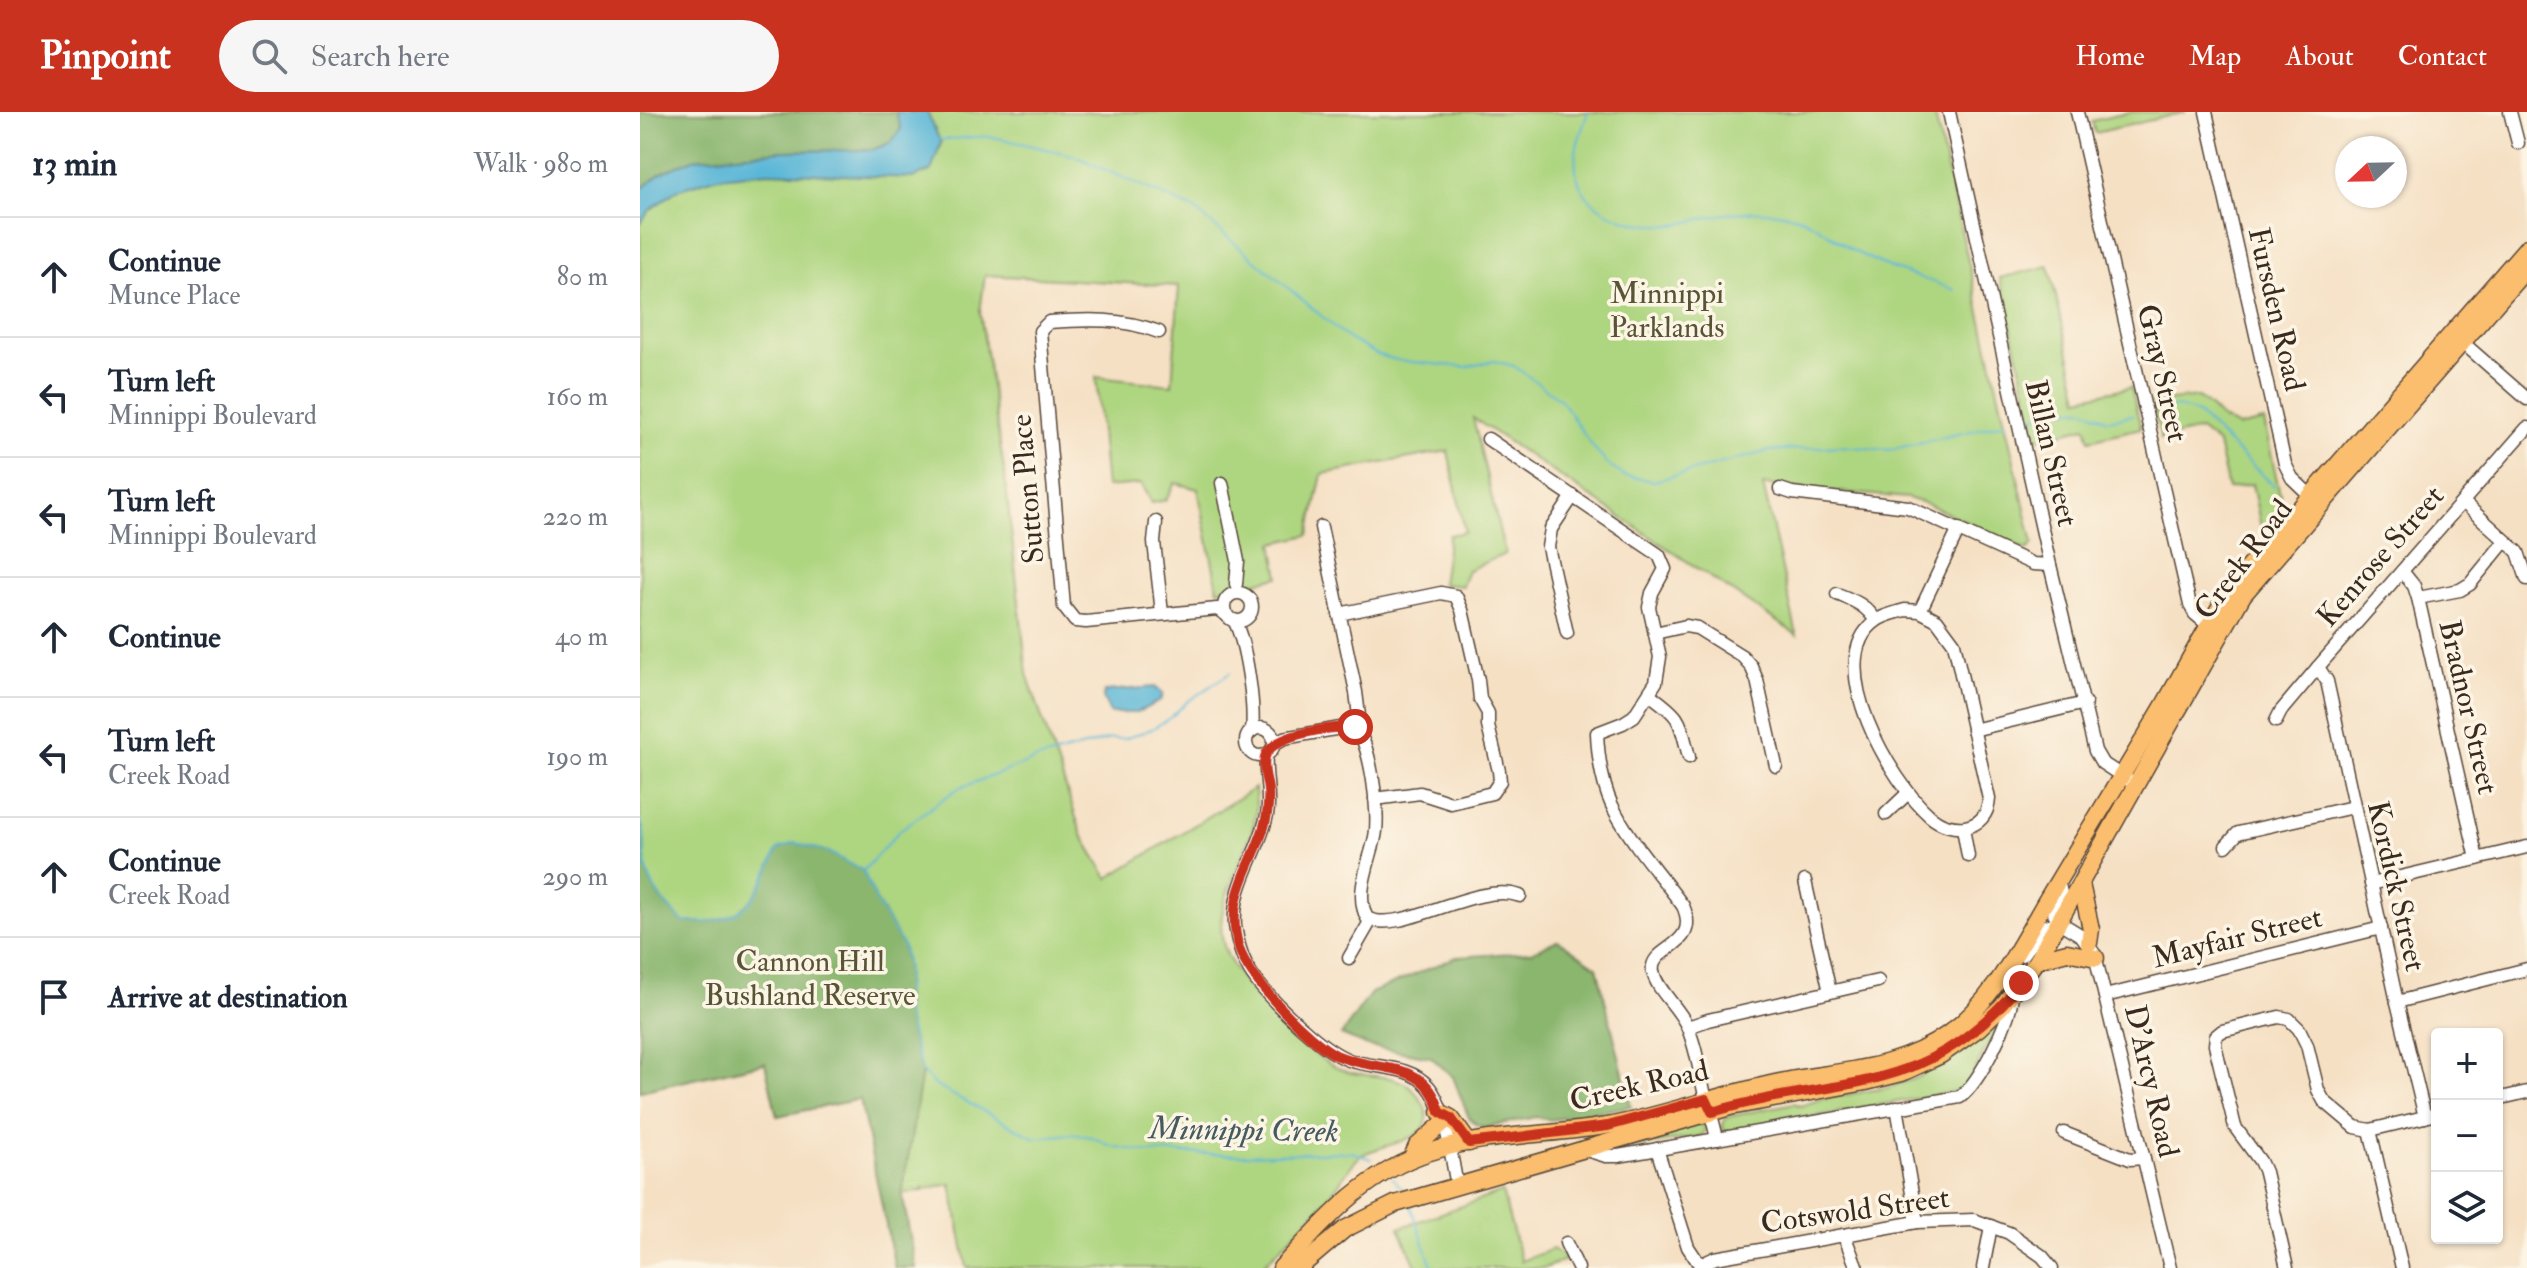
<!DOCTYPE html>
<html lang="en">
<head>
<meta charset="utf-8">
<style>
  :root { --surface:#fff; --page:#f6f6f7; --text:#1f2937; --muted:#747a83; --line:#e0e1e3; --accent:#c8321e }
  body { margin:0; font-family:"IM FELL Double Pica",serif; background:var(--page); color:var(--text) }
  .controls { position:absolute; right:24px; bottom:24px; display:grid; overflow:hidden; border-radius:8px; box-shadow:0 2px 6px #0004 }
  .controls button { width:72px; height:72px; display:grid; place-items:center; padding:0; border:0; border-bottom:2px solid var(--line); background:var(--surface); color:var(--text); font:40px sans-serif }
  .compass { position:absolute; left:1695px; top:24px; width:72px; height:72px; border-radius:50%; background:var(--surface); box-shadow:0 2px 6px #0004; rotate:248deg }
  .stop { position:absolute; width:24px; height:24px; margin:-18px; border:6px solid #c8321e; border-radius:50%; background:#fff }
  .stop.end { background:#c8321e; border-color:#fff; box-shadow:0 2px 8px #0008 }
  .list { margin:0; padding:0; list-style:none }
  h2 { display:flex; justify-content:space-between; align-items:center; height:104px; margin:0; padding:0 32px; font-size:34px }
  h2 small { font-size:26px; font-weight:400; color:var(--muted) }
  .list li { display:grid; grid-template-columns:52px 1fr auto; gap:24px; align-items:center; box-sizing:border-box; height:120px; padding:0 32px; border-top:2px solid var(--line) }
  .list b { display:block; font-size:30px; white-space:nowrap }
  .list p { margin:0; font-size:26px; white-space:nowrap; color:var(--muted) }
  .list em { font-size:26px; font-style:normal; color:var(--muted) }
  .icon { flex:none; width:44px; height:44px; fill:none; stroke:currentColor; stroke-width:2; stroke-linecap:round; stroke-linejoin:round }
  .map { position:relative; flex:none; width:1887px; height:1156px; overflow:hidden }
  header { display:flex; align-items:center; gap:48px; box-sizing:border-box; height:112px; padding:0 40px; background:var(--accent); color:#fff }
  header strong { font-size:38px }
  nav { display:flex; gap:44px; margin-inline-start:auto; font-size:28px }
  .search { width:560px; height:72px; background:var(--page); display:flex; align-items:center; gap:20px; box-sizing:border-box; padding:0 28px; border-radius:44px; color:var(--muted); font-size:30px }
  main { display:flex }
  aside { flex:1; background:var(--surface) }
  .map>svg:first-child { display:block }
  .green { fill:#aed580; stroke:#74804f; stroke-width:2 }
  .forest { fill:#8ab66e; stroke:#627046; stroke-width:2 }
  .water { fill:#59b6d7; stroke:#4a707a; stroke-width:2 }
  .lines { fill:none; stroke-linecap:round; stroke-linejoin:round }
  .stream { stroke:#59b6d7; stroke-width:2 }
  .minor-casing { stroke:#574537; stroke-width:15 }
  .major-casing { stroke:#574537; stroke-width:19 }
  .minor { stroke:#fff; stroke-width:12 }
  .major { stroke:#fbbe6e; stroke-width:16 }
  .route { stroke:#c8321e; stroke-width:10 }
  .labels { text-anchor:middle; stroke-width:7; stroke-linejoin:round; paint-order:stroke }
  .park-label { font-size:30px; fill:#585536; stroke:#fcf5e5 }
  .street-label { font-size:30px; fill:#3b2a1e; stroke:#fcf5e5 }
  .water-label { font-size:32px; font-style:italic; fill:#465b5f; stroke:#fcf5e5 }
</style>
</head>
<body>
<header>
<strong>Pinpoint</strong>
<div class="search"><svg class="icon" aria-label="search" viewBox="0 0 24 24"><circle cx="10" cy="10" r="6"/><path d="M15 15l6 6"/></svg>Search here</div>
<nav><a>Home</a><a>Map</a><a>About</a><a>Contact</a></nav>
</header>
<main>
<aside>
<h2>13 min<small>Walk · 980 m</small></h2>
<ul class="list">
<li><svg class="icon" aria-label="ahead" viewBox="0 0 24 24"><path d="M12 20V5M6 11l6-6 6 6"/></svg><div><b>Continue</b><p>Munce Place</p></div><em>80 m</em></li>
<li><svg class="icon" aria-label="left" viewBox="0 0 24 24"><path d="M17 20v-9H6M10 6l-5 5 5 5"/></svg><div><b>Turn left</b><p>Minnippi Boulevard</p></div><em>160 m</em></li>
<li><svg class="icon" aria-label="left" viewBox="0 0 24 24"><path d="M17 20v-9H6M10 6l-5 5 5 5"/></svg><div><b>Turn left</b><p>Minnippi Boulevard</p></div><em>220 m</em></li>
<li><svg class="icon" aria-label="ahead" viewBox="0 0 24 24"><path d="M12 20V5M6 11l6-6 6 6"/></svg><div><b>Continue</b></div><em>40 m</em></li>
<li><svg class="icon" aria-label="left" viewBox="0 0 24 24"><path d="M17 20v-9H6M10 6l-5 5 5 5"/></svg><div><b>Turn left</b><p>Creek Road</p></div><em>190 m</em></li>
<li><svg class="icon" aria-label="ahead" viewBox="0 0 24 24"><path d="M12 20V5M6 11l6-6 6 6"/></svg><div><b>Continue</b><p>Creek Road</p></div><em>290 m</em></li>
<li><svg class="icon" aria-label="arrive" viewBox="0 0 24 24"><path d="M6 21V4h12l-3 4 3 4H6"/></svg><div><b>Arrive at destination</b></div></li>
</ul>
</aside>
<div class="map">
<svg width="1887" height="1156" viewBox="0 0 1887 1156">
  <rect width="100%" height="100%" fill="#fcf5e5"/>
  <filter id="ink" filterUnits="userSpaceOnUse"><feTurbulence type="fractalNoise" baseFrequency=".0125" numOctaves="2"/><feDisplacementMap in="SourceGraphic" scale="16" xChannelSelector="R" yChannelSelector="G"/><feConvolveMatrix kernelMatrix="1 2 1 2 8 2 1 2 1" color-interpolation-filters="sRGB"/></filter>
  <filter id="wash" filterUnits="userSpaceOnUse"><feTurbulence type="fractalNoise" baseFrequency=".006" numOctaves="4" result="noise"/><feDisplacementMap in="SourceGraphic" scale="32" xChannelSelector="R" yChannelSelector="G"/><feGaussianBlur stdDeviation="1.8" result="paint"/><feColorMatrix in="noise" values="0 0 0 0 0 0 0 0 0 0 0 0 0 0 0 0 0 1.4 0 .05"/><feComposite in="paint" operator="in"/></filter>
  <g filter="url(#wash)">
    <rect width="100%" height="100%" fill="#f5e0c4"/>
    <!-- green -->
    <g class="green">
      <path d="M 0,0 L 1294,0 L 1393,432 L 1387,438 L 1290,393 L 1268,386 L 1123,373 L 1157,523 L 833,306 L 865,442 L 828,458 L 822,474 L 802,472 L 809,423 L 825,420 L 808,339 L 682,362 L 669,423 L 633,431 L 639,465 L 578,478 L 558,377 L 535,371 L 526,388 L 511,391 L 501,372 L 466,375 L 456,265 L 532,273 L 539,174 L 345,163 L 340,200 L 365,365 L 387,562 L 442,723 L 468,766 L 615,676 C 615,684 617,693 616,701 C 610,745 567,793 586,840 C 600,875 668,947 704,959 C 722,965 747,962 764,971 C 775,977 791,997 786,1011 C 780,1030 737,1034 722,1043 C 710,1051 701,1070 692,1081 C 670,1107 644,1131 621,1156 L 327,1156 L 311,1072 L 262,1082 L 276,1156 L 255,1156 L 220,987 L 137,1004 L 125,951 L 0,979 Z"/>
      <polygon points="1491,0 1546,0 1455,21 1452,9"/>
      <polygon points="1409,154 1439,286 1491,275 1501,316 1450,328 1446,315 1397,327 1360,166"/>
      <polygon points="1558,285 1583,307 1598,315 1624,309 1643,396 1622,420 1612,372 1588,377 1578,332 1560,318 1521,327 1512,290"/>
      <polygon points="1361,907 1329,969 1318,979 1088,1020 1082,1016 1085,1007 1092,1004 1154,991 1160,994 1179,988 1250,975 1276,966 1326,938"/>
      <polygon points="1059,1012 1067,1015 1061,1024 963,1040"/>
      <polygon points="862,1080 881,1149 913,1137 927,1147 905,1156 777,1156 759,1116"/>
    </g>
    <!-- forest -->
    <g class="forest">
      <polygon points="0,0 256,0 261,17 250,31 232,38 144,39 53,47 21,61 0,78"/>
      <path d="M 0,709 C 7,723 3,737 6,753 C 10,778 26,793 43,810 C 105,814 116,788 138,737 L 155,731 L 188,740 L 223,759 L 237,790 L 263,834 L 267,858 L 265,900 L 282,960 L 262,1082 L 276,1156 L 255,1156 L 220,987 L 137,1004 L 125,951 L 0,979 Z"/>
      <polygon points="918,828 957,855 991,994 910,1008 896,1005 846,1015 837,1013 829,1006 813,965 791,945 728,934 701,923 731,881 816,845 891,840"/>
    </g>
    <!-- water -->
    <g class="water">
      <polygon points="256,0 287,0 301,31 291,59 272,66 128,60 78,65 37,78 10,98 0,112 0,78 21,61 53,47 144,39 232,38 250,31 261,17"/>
      <polygon points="515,575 523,582 520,589 496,601 470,601 463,586 464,580 467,579"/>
    </g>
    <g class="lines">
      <!-- stream -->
      <g class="stream">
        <path d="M 948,0 C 944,13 937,28 936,41 C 929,98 988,115 1034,113 C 1045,112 1058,107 1069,105 C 1097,99 1127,98 1154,104 C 1175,109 1198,131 1218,141 C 1247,157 1283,166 1315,178"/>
        <polyline points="298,28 349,24 432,43 554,97 709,227 738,243 761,249 826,255 854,249 874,254 921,288 950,331 967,352 984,364 1014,369 1129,339 1200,334 1249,338 1365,311"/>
        <path d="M 1518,298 C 1535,293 1544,295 1559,303 L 1634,374"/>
        <polyline points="1392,305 1432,297 1444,297 1468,308 1493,303"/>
        <path d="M 0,708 C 7,723 3,737 6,752 C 10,778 26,793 43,810 C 105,814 116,789 138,737 L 155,731 L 188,740 L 223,759 L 237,791 L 263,834 L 267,858 L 265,900 L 282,960 L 296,974 L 370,1013 L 395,1026 L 430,1022 L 452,1025 L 471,1034 L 507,1040 L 603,1043 L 711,1040 L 732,1047"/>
        <polyline points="223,759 260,718 317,677 398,647 470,627 484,627 512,617 531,605 547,590 590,561"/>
        <polyline points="752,1066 766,1080"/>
        <polyline points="771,1094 790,1149 795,1156"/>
      </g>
    </g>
  </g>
  <g filter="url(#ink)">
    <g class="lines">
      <defs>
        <g id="minor">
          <polyline points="1309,0 1410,453 1455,639 1462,651 1488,668"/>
          <polyline points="1437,0 1550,493 1555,502 1574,518"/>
          <polyline points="1566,0 1645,352 1652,366 1675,388"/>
          <polyline points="1870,0 1878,31"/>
          <path d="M 519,220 C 481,206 449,207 409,210 L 400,219 L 424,495 L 435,509 L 446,510 L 577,497 L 587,503"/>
          <polyline points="1822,230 1887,287"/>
          <path d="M 848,327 L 1019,443 L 1025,457 L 1012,481 L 1009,495 L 1020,545 L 1016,570 L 994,604 L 983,611 L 957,621 C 958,646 963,679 976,701 C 994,734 1021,764 1043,794 C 1062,836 1008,834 1013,860 C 1017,878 1038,895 1046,912 C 1056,933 1059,957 1064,979 C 1068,995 1074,1010 1077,1027"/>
          <polyline points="582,371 598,449 596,472"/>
          <polyline points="1140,377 1152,381 1268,395 1393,452 1410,453"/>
          <polyline points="1823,390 1878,440 1887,467"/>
          <polyline points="516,410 514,430 522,501"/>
          <polyline points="681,415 716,580 719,604 715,615"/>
          <polyline points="1762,459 1774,474 1778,486 1837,747"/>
          <circle cx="598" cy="495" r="14"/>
          <path d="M 1197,482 C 1215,489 1226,493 1236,509"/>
          <polyline points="1778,486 1820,478 1830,472 1865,429"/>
          <path d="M 1265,498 L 1280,499 L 1297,508 L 1314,531 L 1349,687 C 1347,720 1311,722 1290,704 C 1252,671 1180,550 1236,509 C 1244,503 1255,501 1265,498 Z"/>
          <polyline points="1280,499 1319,417"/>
          <polyline points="699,502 801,481 816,484 822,498 838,568 840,587 848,601 848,614 859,659 860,669 852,681 811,691 780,681 735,687"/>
          <path d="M 594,508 C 606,531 615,593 612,619"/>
          <polyline points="927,521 908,435 911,417 933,384"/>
          <polyline points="1015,521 1046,514 1057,516 1102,544 1111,554 1117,568 1136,654"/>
          <polyline points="1678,555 1687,569 1757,890 1785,1005"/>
          <path d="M 1009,582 C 1042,606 1039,606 1049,645"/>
          <polyline points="1636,609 1641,599 1678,555 1887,316"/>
          <circle cx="620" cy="630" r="14"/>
          <polyline points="1333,618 1445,591"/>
          <path d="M 634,632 L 644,626 L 712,614 L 715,615 C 731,632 740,702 735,725 C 730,750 714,782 727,806 C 760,824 837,768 880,784"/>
          <path d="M 626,643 C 624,663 631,683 627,703 C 619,742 592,772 595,813 C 597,828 600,841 607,854 C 620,880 681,938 709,948 C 735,957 769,952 788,974 C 806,994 811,1046 817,1073"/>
          <polyline points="1246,702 1268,681"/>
          <polyline points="1323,716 1328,744"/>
          <polyline points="1586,734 1598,721 1713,695"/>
          <polyline points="1418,768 1421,781 1414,801 1419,810"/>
          <polyline points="1165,769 1190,880"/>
          <polyline points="1731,772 1887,735"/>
          <polyline points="1419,810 1442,824 1455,843 1530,1156"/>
          <polyline points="1382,843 1403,815 1419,810"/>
          <polyline points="709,846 731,808"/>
          <polyline points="1465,884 1741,816"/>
          <polyline points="1757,890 1887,857"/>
          <polyline points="1048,915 1068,908 1238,869"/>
          <polyline points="1857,987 1887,980"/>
          <polyline points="1257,995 1277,1110"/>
          <polyline points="1730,1018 1762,1156"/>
          <polyline points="1424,1021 1490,1047 1504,1046"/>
          <path d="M 943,1037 L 966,1044 L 978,1044 L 1320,985 C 1340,970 1371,908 1372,882"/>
          <polyline points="1017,1037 1048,1135 1062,1156"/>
          <polyline points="1204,1123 1217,1156"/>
          <polyline points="926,1131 938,1156"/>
          <polyline points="1060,1153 1075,1146 1277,1110 1334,1108 1369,1121 1402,1144 1412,1156"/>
          <polyline points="1343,1156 1351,1114"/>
          <polyline points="1647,1156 1625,1060 1620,1049 1595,1015 1575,933 1576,924 1582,919 1639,905 1649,907 1659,917 1667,933 1678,978 1684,989 1715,1015 1730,1018 1797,1002"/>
        </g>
        <g id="major">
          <polyline points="1441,772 1451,817 1449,831"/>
          <polyline points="1397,848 1427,840 1456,846"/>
          <polyline points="800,1000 811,1006 829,1031"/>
          <polyline points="772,1045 777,1034 803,1011"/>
          <path d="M 641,1156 C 684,1109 726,1060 790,1040 C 848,1021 912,1024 972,1013 C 1030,1002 1086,980 1145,969 C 1202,958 1259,958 1308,922 C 1356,888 1382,828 1412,779 C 1449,717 1487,656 1524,593 C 1548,551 1570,507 1598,467 L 1887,135"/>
          <polyline points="659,1156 705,1117 755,1092 1090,995 1226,970 1262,961 1301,943 1339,916 1362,894 1397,848 1603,483 1887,156"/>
        </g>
      </defs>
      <!-- minor casing -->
      <use href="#minor" class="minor-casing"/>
      <!-- major casing -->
      <use href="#major" class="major-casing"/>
      <!-- minor -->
      <use href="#minor" class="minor"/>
      <!-- major -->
      <use href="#major" class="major"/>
    </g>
  </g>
  <g class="lines" filter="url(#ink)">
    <!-- route -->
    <path class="route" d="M 715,615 C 691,615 638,621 626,642 C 621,652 627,668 628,678 C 633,738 579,771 599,836 C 608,866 668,929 696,943 C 737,962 786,945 800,1000 L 811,1006 L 829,1031 L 968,1014 L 1066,987 L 1072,1000 C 1201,962 1285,989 1381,871"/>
  </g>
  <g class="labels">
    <!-- park labels -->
    <g class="park-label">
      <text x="1027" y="191">Minnippi<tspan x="1027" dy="34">Parklands</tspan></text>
      <text x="170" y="859">Cannon Hill<tspan x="170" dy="34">Bushland Reserve</tspan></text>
    </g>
    <!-- street labels -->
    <g class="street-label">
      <text transform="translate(1637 197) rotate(77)" y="10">Fursden Road</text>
      <text transform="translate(1523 261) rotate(77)" y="10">Gray Street</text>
      <text transform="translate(1412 341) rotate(77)" y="10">Billan Street</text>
      <text transform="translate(387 377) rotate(-95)" y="10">Sutton Place</text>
      <text transform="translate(1740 444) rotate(-49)" y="10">Kenrose Street</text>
      <text transform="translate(1603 447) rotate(-53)" y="10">Creek Road</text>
      <text transform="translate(1829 595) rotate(77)" y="10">Bradnor Street</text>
      <text transform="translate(1757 774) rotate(77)" y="10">Kordick Street</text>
      <text transform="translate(1597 825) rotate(-14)" y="10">Mayfair Street</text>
      <text transform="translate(1512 969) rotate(77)" y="10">D'Arcy Road</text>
      <text transform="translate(999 973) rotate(-13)" y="10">Creek Road</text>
      <text transform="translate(1215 1098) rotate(-8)" y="10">Cotswold Street</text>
    </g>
    <!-- water labels -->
    <g class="water-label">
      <text transform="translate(604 1017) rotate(1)" y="11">Minnippi Creek</text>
    </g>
  </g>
</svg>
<div class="controls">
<button>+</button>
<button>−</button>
<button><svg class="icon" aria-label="layers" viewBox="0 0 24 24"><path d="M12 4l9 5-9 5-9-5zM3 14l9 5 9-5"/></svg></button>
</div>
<svg class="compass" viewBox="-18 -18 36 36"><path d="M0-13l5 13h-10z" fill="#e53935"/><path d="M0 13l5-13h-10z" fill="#747a83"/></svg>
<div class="stop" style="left:715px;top:615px"></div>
<div class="stop end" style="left:1381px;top:871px"></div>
</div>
</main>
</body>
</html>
